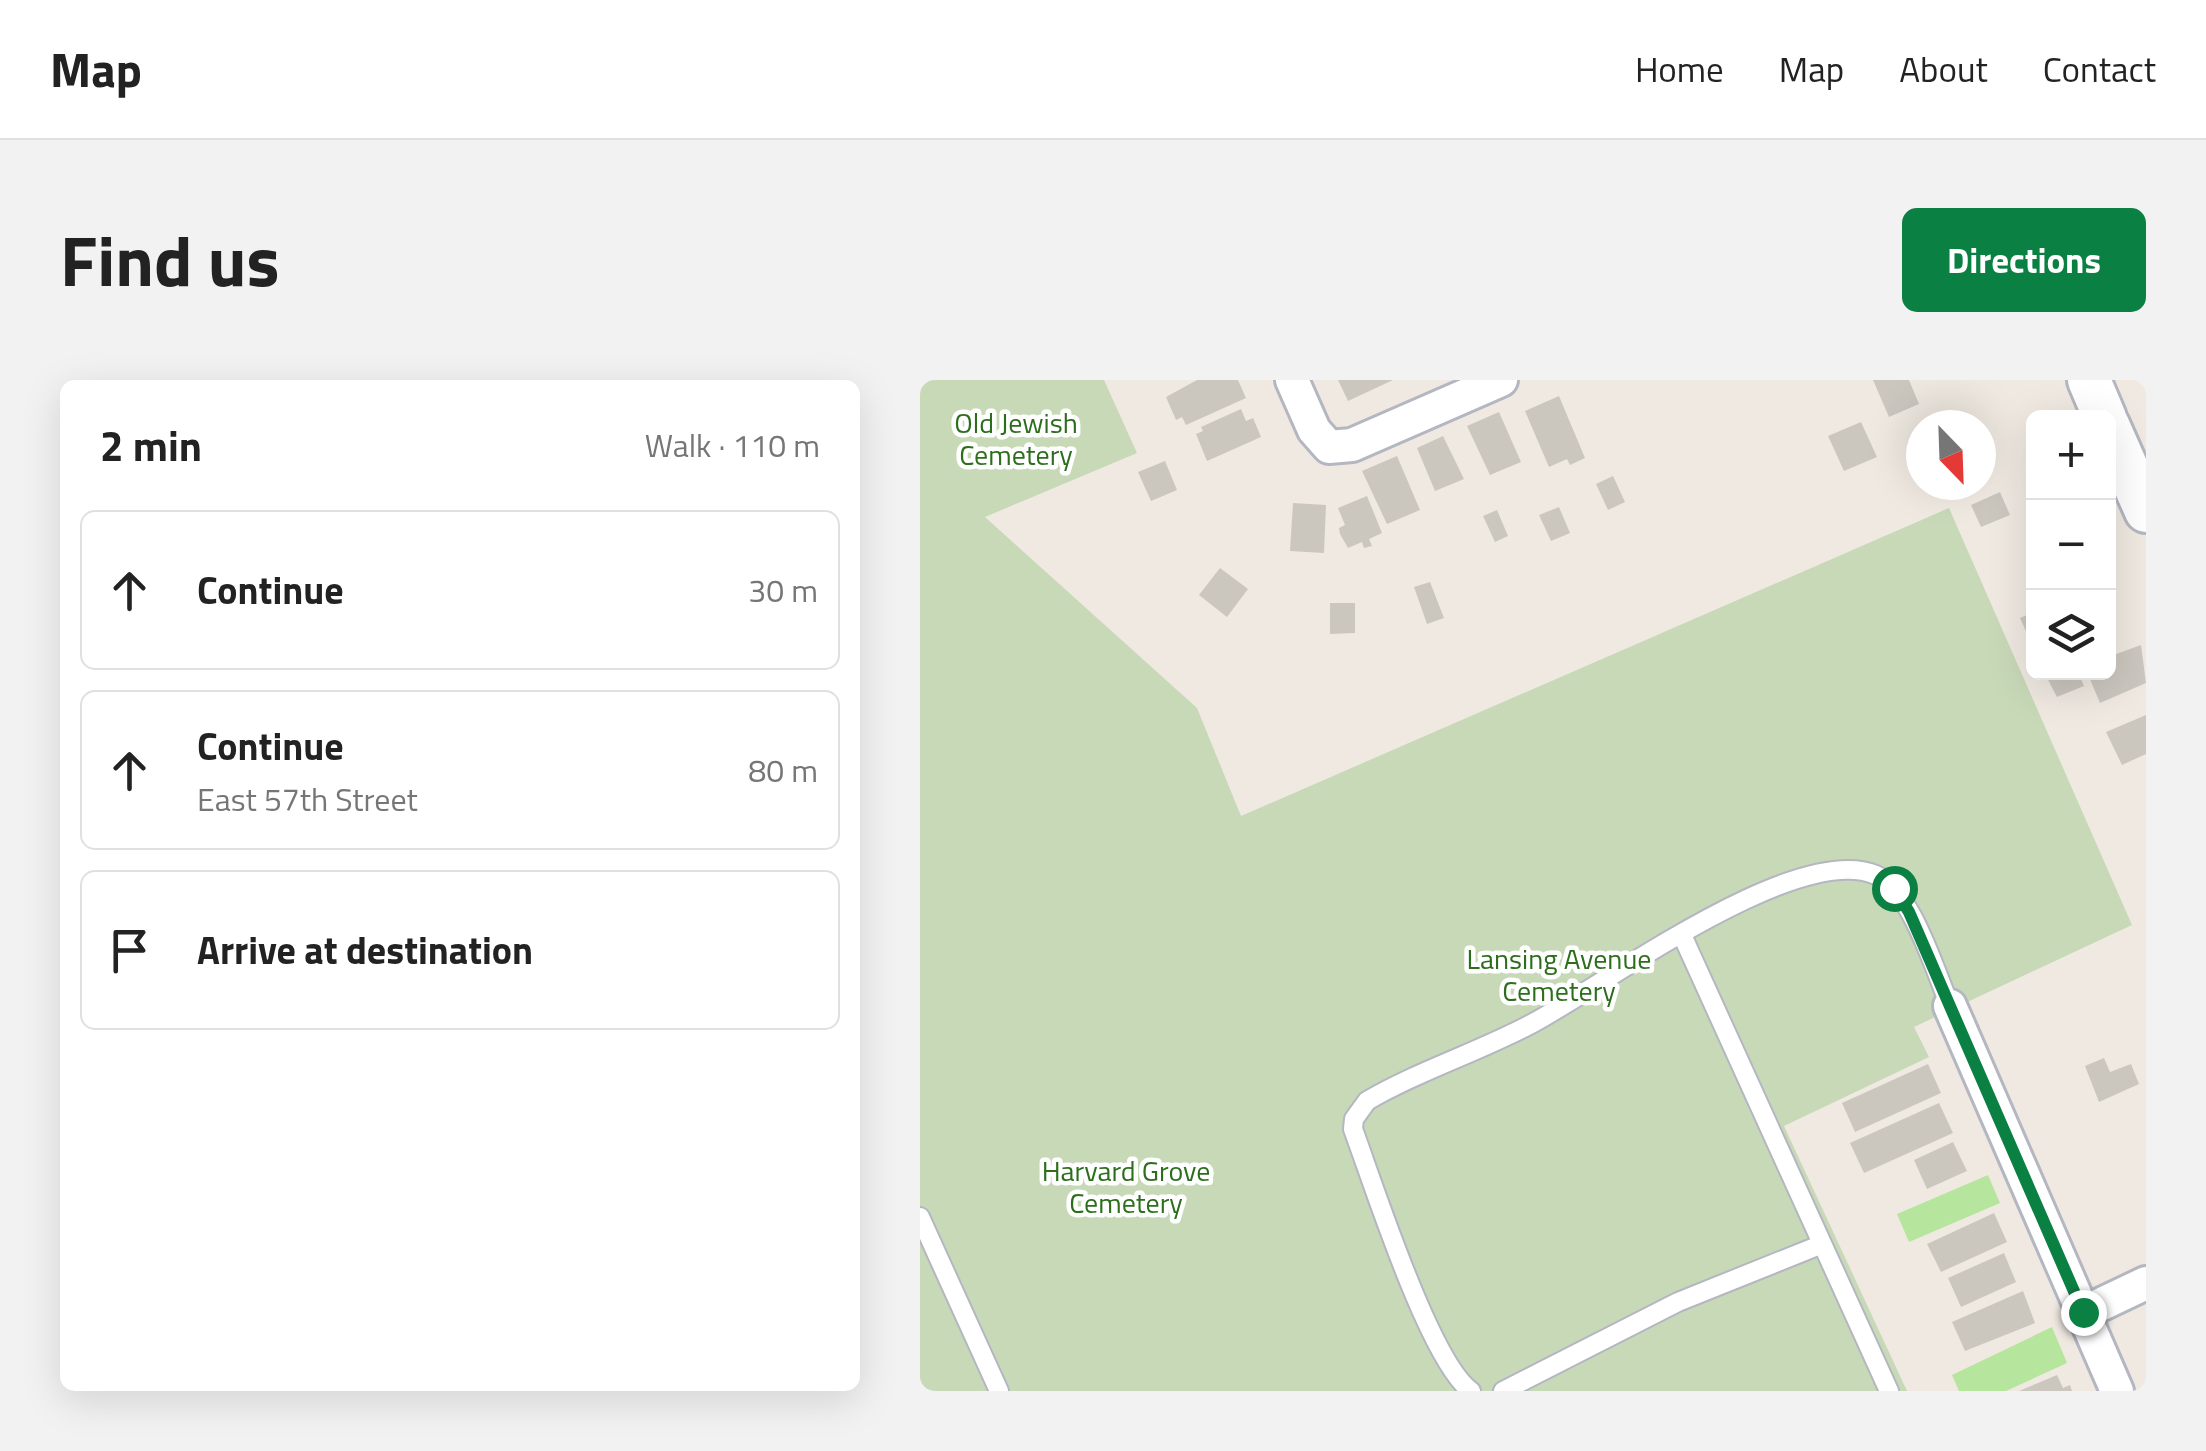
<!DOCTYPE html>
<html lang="en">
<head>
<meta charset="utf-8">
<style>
  :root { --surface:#fff; --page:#f2f2f2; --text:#222; --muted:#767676; --line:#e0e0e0; --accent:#0b8043 }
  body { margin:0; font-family:"Titillium Web",sans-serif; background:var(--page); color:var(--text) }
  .controls { position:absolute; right:30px; top:30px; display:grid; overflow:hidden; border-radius:15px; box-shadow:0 10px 40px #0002 }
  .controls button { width:90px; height:90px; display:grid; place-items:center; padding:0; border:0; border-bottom:2px solid var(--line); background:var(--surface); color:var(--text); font:50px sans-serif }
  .compass { position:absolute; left:986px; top:30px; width:90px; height:90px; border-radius:50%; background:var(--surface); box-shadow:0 10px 40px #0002; rotate:157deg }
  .stop { position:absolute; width:30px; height:30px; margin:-22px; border:8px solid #0b8043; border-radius:50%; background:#fff }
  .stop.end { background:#0b8043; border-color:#fff; box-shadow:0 2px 10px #0008 }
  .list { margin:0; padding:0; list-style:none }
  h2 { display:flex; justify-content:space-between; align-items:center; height:130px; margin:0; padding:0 40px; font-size:42px }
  h2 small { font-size:32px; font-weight:400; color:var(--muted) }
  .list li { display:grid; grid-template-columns:65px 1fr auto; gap:30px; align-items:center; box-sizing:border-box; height:160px; margin:0 20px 20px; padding:0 20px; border:2px solid var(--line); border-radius:15px }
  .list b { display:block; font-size:38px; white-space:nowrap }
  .list p { margin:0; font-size:32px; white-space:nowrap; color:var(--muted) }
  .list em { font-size:32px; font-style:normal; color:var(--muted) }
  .icon { flex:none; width:55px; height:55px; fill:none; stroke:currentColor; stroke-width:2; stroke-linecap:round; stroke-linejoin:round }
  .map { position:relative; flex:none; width:1226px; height:1011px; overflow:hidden; border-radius:15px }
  header { display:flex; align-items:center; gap:60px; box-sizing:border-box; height:140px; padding:0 50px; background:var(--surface); border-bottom:2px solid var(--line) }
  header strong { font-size:48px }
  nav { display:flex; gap:55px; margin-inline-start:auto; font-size:35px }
  .intro { display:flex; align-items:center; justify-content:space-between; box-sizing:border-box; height:240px; padding:0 60px }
  h1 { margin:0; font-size:70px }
  .button { padding:25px 45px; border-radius:15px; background:var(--accent); color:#fff; font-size:35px; font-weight:700 }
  main { display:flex; gap:60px; padding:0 60px }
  aside { flex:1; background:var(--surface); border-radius:15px; box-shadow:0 10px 40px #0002 }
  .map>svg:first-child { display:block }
  .green { fill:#b6e59e }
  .cemetery { fill:#c8d9b8 }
  .building { fill:#cbc7bf }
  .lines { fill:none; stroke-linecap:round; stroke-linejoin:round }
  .service-casing { stroke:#b4b7c1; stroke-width:22 }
  .minor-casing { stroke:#b4b7c1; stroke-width:38 }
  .tertiary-casing { stroke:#b4b7c1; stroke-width:48 }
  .service { stroke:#fff; stroke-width:18 }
  .minor { stroke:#fff; stroke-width:32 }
  .tertiary { stroke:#fff; stroke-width:42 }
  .route { stroke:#0b8043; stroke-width:12 }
  .labels { text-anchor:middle; stroke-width:9; stroke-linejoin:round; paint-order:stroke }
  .park-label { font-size:28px; fill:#2c6e1b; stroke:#fff }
</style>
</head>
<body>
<header>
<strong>Map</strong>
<nav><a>Home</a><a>Map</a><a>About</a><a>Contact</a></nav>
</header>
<div class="intro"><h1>Find us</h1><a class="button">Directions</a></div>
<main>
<aside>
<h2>2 min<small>Walk · 110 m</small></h2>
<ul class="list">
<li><svg class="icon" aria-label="ahead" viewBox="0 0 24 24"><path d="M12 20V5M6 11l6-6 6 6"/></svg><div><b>Continue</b></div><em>30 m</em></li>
<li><svg class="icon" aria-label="ahead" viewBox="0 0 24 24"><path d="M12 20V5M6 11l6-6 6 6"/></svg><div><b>Continue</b><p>East 57th Street</p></div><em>80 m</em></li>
<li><svg class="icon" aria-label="arrive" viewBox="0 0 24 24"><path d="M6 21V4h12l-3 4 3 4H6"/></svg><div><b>Arrive at destination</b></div></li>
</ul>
</aside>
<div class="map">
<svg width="1226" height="1011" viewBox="0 0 1226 1011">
  <rect width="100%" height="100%" fill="#efe9e1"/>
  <!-- green -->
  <g class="green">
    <polygon points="1068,795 1080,823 989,862 977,834"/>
    <polygon points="1132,947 1147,983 1086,1011 1039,1011 1032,995"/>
  </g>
  <!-- cemetery -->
  <polygon class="cemetery" points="0,0 184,0 217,73 65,137 277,328 321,436 1029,128 1212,545 994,647 1009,677 864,746 987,1011 0,1011"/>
  <!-- building -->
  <g class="building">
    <polygon points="277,0 318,0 326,18 266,45 262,37 256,40 246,17"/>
    <polygon points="418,0 473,0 428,21"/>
    <polygon points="953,0 989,0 999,24 969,37"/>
    <polygon points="639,16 665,78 650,85 647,79 629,87 605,31"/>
    <polygon points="321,29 326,41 333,38 341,57 287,81 276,54 283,51 281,47"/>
    <polygon points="579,32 601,82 570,95 547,46"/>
    <polygon points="941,42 957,77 924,91 908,56"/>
    <polygon points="523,56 544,99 515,111 497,68"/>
    <polygon points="477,76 500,130 467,144 442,91"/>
    <polygon points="245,81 257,110 231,121 218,92"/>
    <polygon points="693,96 705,122 688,130 676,104"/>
    <polygon points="1080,112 1090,135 1061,147 1051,125"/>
    <polygon points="447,116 462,153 449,159 452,166 444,168 442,162 428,168 420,154 419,148 425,145 418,128"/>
    <polygon points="373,123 406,125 404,173 370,171"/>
    <polygon points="639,127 650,153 631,161 619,135"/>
    <polygon points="577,130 588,156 575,162 563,136"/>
    <polygon points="300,188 328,209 307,237 279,215"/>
    <polygon points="510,202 524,238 507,244 494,207"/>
    <polygon points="410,223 435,223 435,253 410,254"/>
    <polygon points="1114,232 1114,269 1100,238"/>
    <polygon points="1221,265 1226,303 1180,323 1167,292 1188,292 1188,277"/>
    <polygon points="1124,292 1158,292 1164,306 1137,317"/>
    <polygon points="1226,335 1226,374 1202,385 1186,352"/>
    <polygon points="1184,678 1190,692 1211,684 1219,704 1179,722 1165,686"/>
    <polygon points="1008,684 1021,713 935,752 922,723"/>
    <polygon points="1019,723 1033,753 944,793 930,763"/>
    <polygon points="1033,762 1047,791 1007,809 994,780"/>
    <polygon points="1074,833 1087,862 1021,892 1007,864"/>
    <polygon points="1084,873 1096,902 1041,927 1028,898"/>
    <polygon points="1103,911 1115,943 1045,971 1032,942"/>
    <polygon points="1137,995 1143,1008 1150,1005 1152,1011 1099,1011"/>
  </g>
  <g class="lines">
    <defs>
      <g id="service">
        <polyline points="762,555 969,1011"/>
        <polyline points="0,837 79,1011"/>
        <path d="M 551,1011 C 510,982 453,803 433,749 L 434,739 L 447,721 C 500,690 559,672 613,643 C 686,604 877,461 956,495 C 991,510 1015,591 1030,626"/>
        <polyline points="583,1011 758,922 900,865"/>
      </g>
      <g id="minor">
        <polyline points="372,0 394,50 409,67 432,65 581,0"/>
        <polyline points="1030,626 1197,1011"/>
        <polyline points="1163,933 1226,903"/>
      </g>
      <g id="tertiary">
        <polyline points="1169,0 1185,38"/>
        <polyline points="1188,45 1226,131"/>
      </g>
    </defs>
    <!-- service casing -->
    <use href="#service" class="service-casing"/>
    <!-- minor casing -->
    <use href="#minor" class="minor-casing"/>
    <!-- tertiary casing -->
    <use href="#tertiary" class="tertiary-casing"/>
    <!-- service -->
    <use href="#service" class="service"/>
    <!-- minor -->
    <use href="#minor" class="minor"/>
    <!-- tertiary -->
    <use href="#tertiary" class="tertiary"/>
  </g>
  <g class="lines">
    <!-- route -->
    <polyline class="route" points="974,508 989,532 1163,932"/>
  </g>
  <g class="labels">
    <!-- park labels -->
    <g class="park-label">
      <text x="96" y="53">Old Jewish<tspan x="96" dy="32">Cemetery</tspan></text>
      <text x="639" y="589">Lansing Avenue<tspan x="639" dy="32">Cemetery</tspan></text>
      <text x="206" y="801">Harvard Grove<tspan x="206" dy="32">Cemetery</tspan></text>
    </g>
  </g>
</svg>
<div class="controls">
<button>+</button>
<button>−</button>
<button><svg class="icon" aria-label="layers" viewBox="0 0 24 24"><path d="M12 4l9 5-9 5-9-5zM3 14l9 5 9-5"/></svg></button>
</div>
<svg class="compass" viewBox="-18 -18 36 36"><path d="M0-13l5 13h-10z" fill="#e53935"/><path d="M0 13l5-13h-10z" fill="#767676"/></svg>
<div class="stop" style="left:974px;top:508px"></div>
<div class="stop end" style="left:1163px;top:932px"></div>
</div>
</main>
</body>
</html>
